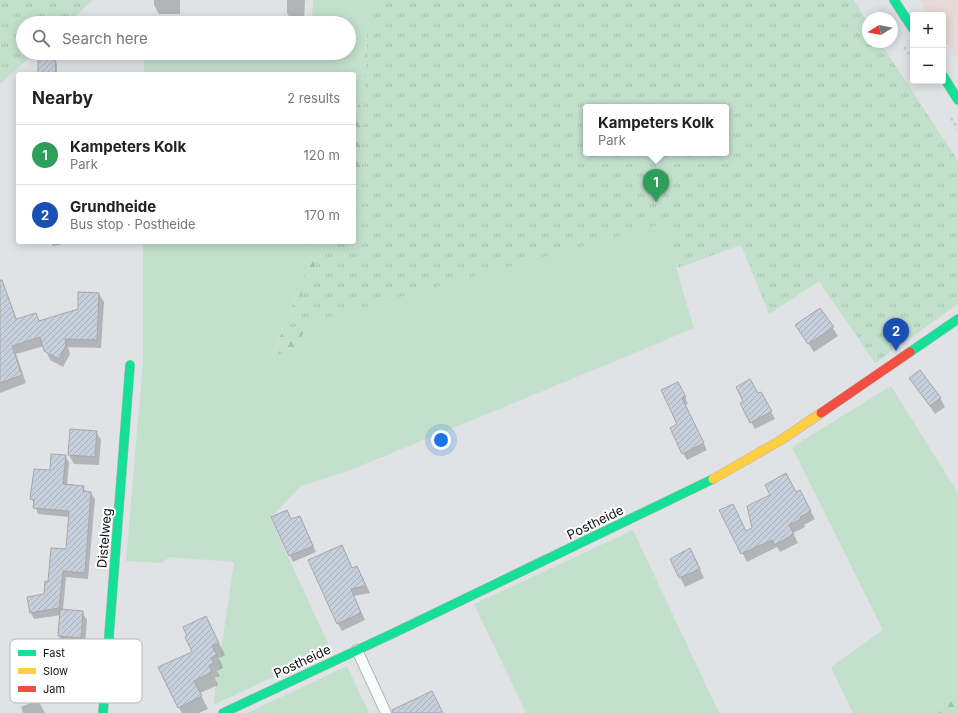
<!DOCTYPE html>
<html lang="en">
<head>
<meta charset="utf-8">
<style>
  :root { --surface:#fff; --page:#f6f6f6; --text:#222; --muted:#767676; --line:#e0e0e0; --accent:#585a5b }
  body { margin:0; font-family:Inter,sans-serif; background:var(--page); color:var(--text) }
  .controls { position:absolute; right:12px; top:12px; display:grid; overflow:hidden; border-radius:4px; box-shadow:0 2px 10px #0003 }
  .controls button { width:36px; height:36px; display:grid; place-items:center; padding:0; border:0; border-bottom:1px solid var(--line); background:var(--surface); color:var(--text); font:20px sans-serif }
  .compass { position:absolute; left:862px; top:12px; width:36px; height:36px; border-radius:50%; background:var(--surface); box-shadow:0 2px 10px #0003; rotate:260deg }
  .you { position:absolute; left:441px; top:440px; width:14px; height:14px; margin:-10px; border:3px solid #fff; border-radius:50%; background:#1a73e8; box-shadow:0 0 0 6px #1a73e833 }
  .badge { display:grid; place-items:center; width:26px; height:26px; border-radius:50%; background:var(--accent); color:#fff; font-size:13px; font-weight:700 }
  .pin { position:absolute; translate:-50% -33px; filter:drop-shadow(0 1px 2px #0008) }
  .pin::after { content:''; position:absolute; top:21px; width:14px; height:12px; background:inherit; clip-path:polygon(0 0,100% 0,50% 100%) }
  .popup { position:absolute; left:583px; top:104px; width:146px; height:52px; box-sizing:border-box; display:grid; place-content:center; border-radius:4px; background:var(--surface); filter:drop-shadow(0 1px 3px #0005); font-size:13px; white-space:nowrap; color:var(--muted) }
  .popup b { font-size:15px; color:var(--text) }
  .popup::after { content:''; position:absolute; left:50%; top:100%; margin-left:-8px; border:8px solid transparent; border-top-color:var(--surface) }
  .list { margin:0; padding:0; list-style:none }
  h2 { display:flex; justify-content:space-between; align-items:center; height:52px; margin:0; padding:0 16px; font-size:17px }
  h2 small { font-size:13px; font-weight:400; color:var(--muted) }
  .list li { display:grid; grid-template-columns:26px 1fr auto; gap:12px; align-items:center; box-sizing:border-box; height:60px; padding:0 16px; border-top:1px solid var(--line) }
  .list b { display:block; font-size:15px; white-space:nowrap }
  .list p { margin:0; font-size:13px; white-space:nowrap; color:var(--muted) }
  .list em { font-size:13px; font-style:normal; color:var(--muted) }
  .icon { flex:none; width:22px; height:22px; fill:none; stroke:currentColor; stroke-width:2; stroke-linecap:round; stroke-linejoin:round }
  .map { position:relative; flex:none; width:958px; height:713px; overflow:hidden }
  .search { position:absolute; background:var(--surface); box-shadow:0 2px 10px #0003; left:16px; top:16px; width:340px; height:44px; display:flex; align-items:center; gap:10px; box-sizing:border-box; padding:0 14px; border-radius:22px; color:var(--muted); font-size:15px }
  .panel { position:absolute; background:var(--surface); box-shadow:0 2px 10px #0003; left:16px; top:72px; width:340px; height:172px; border-radius:4px }
  .map>svg:first-child { display:block }
  .education { fill:#e6d9d7 }
  .grass { fill:#c3e0cc; fill-rule:evenodd }
  .forest { fill:url(#forest-firs) }
  .park { fill:url(#park-tufts); fill-rule:evenodd }
  .shadow { fill:#0003 }
  .building { fill:url(#building-hatch); stroke:#a6a7a9 }
  .lines { fill:none; stroke-linecap:round; stroke-linejoin:round }
  .lane-casing { stroke:#b4b5b7; stroke-width:12 }
  .fast-casing { stroke:#b4b5b7; stroke-width:10 }
  .slow-casing { stroke:#b4b5b7; stroke-width:10 }
  .jam-casing { stroke:#b4b5b7; stroke-width:10 }
  .path { stroke:#cacbcc; stroke-width:2.5; stroke-dasharray:3 3; stroke-linecap:butt }
  .lane { stroke:#fafbfb; stroke-width:10 }
  .fast { stroke:#16e098; stroke-width:9 }
  .slow { stroke:#ffcf43; stroke-width:9 }
  .jam { stroke:#f24e42; stroke-width:9 }
  .labels { text-anchor:middle; stroke-width:4; stroke-linejoin:round; paint-order:stroke }
  .street-label { font-size:13px; fill:#0e1011; stroke:#fff }
  .key { fill:#fff; stroke:#b7b7b8; stroke-width:1 }
  .key-label { font-size:11px; fill:#0e1011 }
</style>
</head>
<body>
<div class="map">
<svg width="958" height="713" viewBox="0 0 958 713">
  <defs>
    <pattern id="forest-firs" width="22" height="20" patternUnits="userSpaceOnUse"><rect width="22" height="20" fill="#c3e0cc"/><path d="M5 1l3.5 6h-7zM16 11l3.5 6h-7z" fill="#a6bfae"/></pattern>
    <pattern id="park-tufts" width="24" height="20" patternUnits="userSpaceOnUse"><rect width="24" height="20" fill="#c3e0cc"/><path d="M3 7l-1-3M5 7V3M7 7l1-3M15 17l-1-3M17 17v-4M19 17l1-3" fill="none" stroke="#a6bfae"/></pattern>
    <pattern id="building-hatch" width="6" height="6" patternUnits="userSpaceOnUse"><rect width="6" height="6" fill="#c6d0dd"/><path d="M-1 1l2-2M0 6l6-6M5 7l2-2" fill="none" stroke="#a9b2bd"/></pattern>
  </defs>
  <rect width="100%" height="100%" fill="#e0e2e5"/>
  <!-- education -->
  <polygon class="education" points="920,0 958,0 958,61 943,37 943,15 929,15"/>
  <!-- grass -->
  <g class="grass">
    <polygon points="313,0 372,0 354,136 354,74 144,74 144,53 349,53 349,23 144,23 144,18 312,18"/>
    <path d="M 389,0 L 868,42 L 875,363 L 818,280 L 769,314 L 741,245 L 676,268 L 694,328 L 606,365 L 348,471 L 301,486 L 270,518 L 331,650 L 213,705 L 234,562 L 170,557 L 161,563 L 126,561 L 143,362 L 143,242 L 318,242 L 272,356 L 341,242 L 354,242 ZM 586,107 L 726,107 L 726,153 L 586,153 Z"/>
    <polygon points="891,386 958,493 958,695 921,713 853,713 831,667 883,630 792,447"/>
    <polygon points="633,530 719,713 526,713 474,604"/>
    <polygon points="347,666 369,713 247,713"/>
  </g>
  <!-- forest -->
  <g class="forest">
    <polygon points="372,0 389,0 354,211 354,136"/>
    <polygon points="318,242 341,242 298,345 272,357"/>
    <polygon points="958,695 958,713 921,713"/>
  </g>
  <!-- park -->
  <g class="park">
    <polygon points="0,0 93,0 68,23 23,23 23,53 34,53 0,84"/>
    <path d="M 370,0 L 854,0 L 868,23 L 868,42 L 880,42 L 958,161 L 958,304 L 875,363 L 821,280 L 769,314 L 741,244 L 679,268 L 665,223 L 285,329 L 326,242 L 354,242 L 354,181 L 360,168 ZM 586,107 L 726,107 L 726,153 L 586,153 Z"/>
  </g>
  <!-- shadow -->
  <g class="shadow">
    <polygon points="154,0 180,0 180,14 159,14 154,5"/>
    <polygon points="287,0 305,0 304,21 292,21 287,13"/>
    <polygon points="55,60 57,64 57,74 39,74"/>
    <polygon points="51,242 69,242 69,243 53,246"/>
    <polygon points="99,294 104,302 101,348 68,347 70,354 63,367 50,360 44,346 16,354 26,383 0,393 0,298 7,295 11,304 17,320 36,315 40,322 79,310"/>
    <polygon points="820,309 838,336 814,352 802,334"/>
    <polygon points="911,379 940,398 945,407 935,414"/>
    <polygon points="682,390 688,404 685,405 707,450 687,460 683,453"/>
    <polygon points="761,393 775,419 755,429 741,404"/>
    <polygon points="96,432 101,440 99,465 74,464 69,455"/>
    <polygon points="65,456 69,462 67,486 83,487 86,492 91,493 95,499 88,579 66,577 63,610 82,612 87,620 85,646 64,645 59,636 61,615 34,619 31,613 45,595 48,583 67,550 69,517 38,514 32,499 51,471"/>
    <polygon points="796,493 804,499 815,519 804,525 805,527 793,533 798,543 780,552 777,547 747,562 721,511 746,532 754,529"/>
    <polygon points="273,518 303,523 316,552 293,562"/>
    <polygon points="346,554 353,569 357,567 370,593 354,596 365,620 342,631 338,624"/>
    <polygon points="695,558 704,578 685,587 671,559"/>
    <polygon points="206,617 225,655 219,658 223,668 217,671 220,676 215,678 218,685 200,693 208,709 199,713 182,713 179,708 193,652"/>
    <polygon points="63,662 68,671 73,693 48,699 43,690 38,668"/>
    <polygon points="38,700 45,713 23,713 21,707"/>
  </g>
  <!-- building -->
  <g class="building">
    <polygon points="38,59 55,59 56,74 38,74"/>
    <polygon points="0,280 2,280 16,319 36,313 39,321 78,309 78,292 99,293 97,340 65,339 66,345 59,359 44,351 40,337 12,346 22,375 0,383"/>
    <polygon points="820,308 834,327 808,344 795,325"/>
    <polygon points="920,370 941,398 930,406 909,378"/>
    <polygon points="750,379 758,393 761,392 772,411 750,423 740,403 743,401 736,387"/>
    <polygon points="678,382 686,397 682,398 704,443 682,454 670,428 677,424 661,390"/>
    <polygon points="70,429 97,431 95,457 68,455"/>
    <polygon points="51,454 66,455 63,484 84,486 83,491 91,492 85,573 63,571 59,608 30,613 27,597 44,594 45,581 48,582 51,548 66,549 69,511 33,508 34,500 30,499 34,469 50,470"/>
    <polygon points="786,473 796,492 800,490 811,511 800,517 801,519 789,525 794,534 775,545 772,540 741,554 719,510 733,504 746,531 752,528 747,506 770,495 765,485"/>
    <polygon points="287,510 291,519 300,516 313,546 289,556 271,517"/>
    <polygon points="342,545 352,568 357,566 366,586 351,589 361,613 337,624 308,560"/>
    <polygon points="690,548 700,569 679,578 670,559"/>
    <polygon points="60,609 83,611 81,638 58,636"/>
    <polygon points="206,616 219,643 212,646 217,655 211,658 214,663 209,665 212,672 194,681 202,696 178,708 158,667 192,652 185,637 187,636 183,627"/>
    <polygon points="64,661 69,684 42,690 37,667"/>
    <polygon points="432,691 443,713 392,713 392,710"/>
  </g>
  <g class="lines">
    <defs>
      <polyline id="lane" points="357,650 386,713"/>
      <g id="fast">
        <polyline points="894,0 913,29"/>
        <polyline points="943,76 958,100"/>
        <polyline points="910,352 958,319"/>
        <polyline points="103,713 130,365"/>
        <polyline points="223,713 398,631 713,479"/>
      </g>
      <polyline id="slow" points="713,479 781,440 821,413"/>
      <polyline id="jam" points="821,413 910,352"/>
    </defs>
    <!-- lane casing -->
    <use href="#lane" class="lane-casing"/>
    <!-- fast casing -->
    <use href="#fast" class="fast-casing"/>
    <!-- slow casing -->
    <use href="#slow" class="slow-casing"/>
    <!-- jam casing -->
    <use href="#jam" class="jam-casing"/>
    <!-- path -->
    <g class="path">
      <polyline points="904,47 913,60"/>
      <polyline points="951,118 958,129"/>
    </g>
    <!-- lane -->
    <use href="#lane" class="lane"/>
    <!-- fast -->
    <use href="#fast" class="fast"/>
    <!-- slow -->
    <use href="#slow" class="slow"/>
    <!-- jam -->
    <use href="#jam" class="jam"/>
  </g>
  <g class="labels">
    <!-- street labels -->
    <g class="street-label">
      <text transform="translate(595 522) rotate(-26)" y="5">Postheide</text>
      <text transform="translate(104 538) rotate(-85)" y="5">Distelweg</text>
      <text transform="translate(302 661) rotate(-25)" y="5">Postheide</text>
    </g>
  </g>
  <!-- legend -->
  <rect x="10" y="639" width="132" height="64" rx="6" class="key"/>
  <rect x="18" y="650" width="18" height="6" fill="#16e098"/>
  <rect x="18" y="668" width="18" height="6" fill="#ffcf43"/>
  <rect x="18" y="686" width="18" height="6" fill="#f24e42"/>
  <g class="key-label">
    <text x="43" y="657">Fast</text>
    <text x="43" y="675">Slow</text>
    <text x="43" y="693">Jam</text>
  </g>
</svg>
<div class="controls">
<button>+</button>
<button>−</button>
</div>
<svg class="compass" viewBox="-18 -18 36 36"><path d="M0-13l5 13h-10z" fill="#e53935"/><path d="M0 13l5-13h-10z" fill="#767676"/></svg>
<div class="you"></div>
<div class="pin badge" style="left:656px;top:202px;background:#2e9e5b">1</div>
<div class="popup"><b>Kampeters Kolk</b>Park</div>
<div class="pin badge" style="left:896px;top:351px;background:#1a4fb4">2</div>
<div class="search"><svg class="icon" aria-label="search" viewBox="0 0 24 24"><circle cx="10" cy="10" r="6"/><path d="M15 15l6 6"/></svg>Search here</div>
<section class="panel">
<h2>Nearby<small>2 results</small></h2>
<ul class="list">
<li><span class="badge" style="background:#2e9e5b">1</span><div><b>Kampeters Kolk</b><p>Park</p></div><em>120 m</em></li>
<li><span class="badge" style="background:#1a4fb4">2</span><div><b>Grundheide</b><p>Bus stop · Postheide</p></div><em>170 m</em></li>
</ul>
</section>
</div>
</body>
</html>
